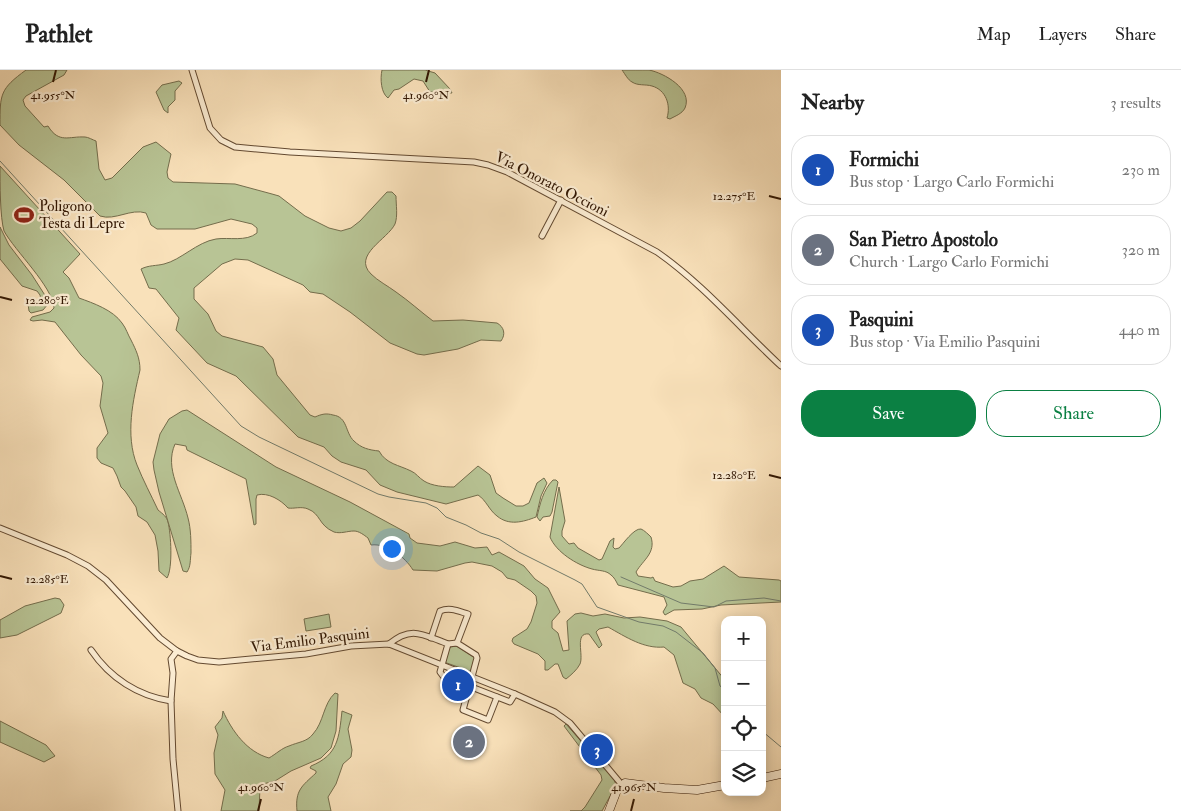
<!DOCTYPE html>
<html lang="en">
<head>
<meta charset="utf-8">
<style>
  :root { --surface:#fff; --page:#f2f2f2; --text:#222; --muted:#767676; --line:#e0e0e0; --accent:#0b8043 }
  body { margin:0; font-family:"IM FELL Double Pica",serif; background:var(--page); color:var(--text) }
  .controls { position:absolute; right:15px; bottom:15px; display:grid; overflow:hidden; border-radius:10px; box-shadow:0 2px 12px #0003 }
  .controls button { width:45px; height:45px; display:grid; place-items:center; padding:0; border:0; border-bottom:1px solid var(--line); background:var(--surface); color:var(--text); font:25px sans-serif }
  .you { position:absolute; left:391px; top:478px; width:18px; height:18px; margin:-12px; border:4px solid #fff; border-radius:50%; background:#1a73e8; box-shadow:0 0 0 8px #1a73e833 }
  .badge { display:grid; place-items:center; width:32px; height:32px; border-radius:50%; background:var(--accent); color:#fff; font-size:16px; font-weight:700 }
  .pin { position:absolute; translate:-50% -50%; border:2px solid #fff; box-shadow:0 1px 5px #0006 }
  .list { margin:0; padding:0; list-style:none }
  h2 { display:flex; justify-content:space-between; align-items:center; height:65px; margin:0; padding:0 20px; font-size:21px }
  h2 small { font-size:16px; font-weight:400; color:var(--muted) }
  .list li { display:grid; grid-template-columns:32px 1fr auto; gap:15px; align-items:center; box-sizing:border-box; height:70px; margin:0 10px 10px; padding:0 10px; border:1px solid var(--line); border-radius:20px }
  .list b { display:block; font-size:19px; white-space:nowrap }
  .list p { margin:0; font-size:16px; white-space:nowrap; color:var(--muted) }
  .list em { font-size:16px; font-style:normal; color:var(--muted) }
  .actions { display:flex; gap:10px; padding:15px 20px }
  .actions a { flex:1; padding:11px 0; border:1px solid var(--accent); border-radius:20px; text-align:center; font-size:18px; color:var(--accent) }
  .actions .main { background:var(--accent); color:#fff }
  .icon { flex:none; width:28px; height:28px; fill:none; stroke:currentColor; stroke-width:2; stroke-linecap:round; stroke-linejoin:round }
  .map { position:relative; flex:none; width:781px; height:741px; overflow:hidden }
  header { display:flex; align-items:center; gap:30px; box-sizing:border-box; height:70px; padding:0 25px; background:var(--surface); border-bottom:1px solid var(--line) }
  header strong { font-size:24px }
  nav { display:flex; gap:28px; margin-inline-start:auto; font-size:18px }
  main { display:flex }
  aside { flex:1; background:var(--surface) }
  .map>svg:first-child { display:block }
  .green { fill:#b8c495; stroke:#746d4c }
  .lines { fill:none; stroke-linecap:round; stroke-linejoin:round }
  .stream { stroke:#727b6a; stroke-width:1 }
  .street-casing { stroke:#634930; stroke-width:7 }
  .secondary-casing { stroke:#311602; stroke-width:9 }
  .street { stroke:#fbecd2; stroke-width:5 }
  .secondary { stroke:#fbecd2; stroke-width:8 }
  .ticks { fill:none; stroke:#311602; stroke-width:2 }
  .labels { text-anchor:middle; stroke-width:4.5; stroke-linejoin:round; paint-order:stroke }
  .street-label { font-size:15px; fill:#311602; stroke:#fbecd2 }
  .poi-label { font-size:15px; fill:#311602; stroke:#fbecd2; text-anchor:start }
  .ticks-label { font-size:12px; text-anchor:middle; fill:#311602; stroke:#fbecd2; stroke-width:4.5; stroke-linejoin:round; paint-order:stroke }
</style>
</head>
<body>
<header>
<strong>Pathlet</strong>
<nav><a>Map</a><a>Layers</a><a>Share</a></nav>
</header>
<main>
<div class="map">
<svg width="781" height="741" viewBox="0 0 781 741">
  <rect width="100%" height="100%" fill="#f9e1ba"/>
  <filter id="stains"><feTurbulence type="fractalNoise" baseFrequency=".004" numOctaves="4"/><feColorMatrix values="0 0 0 0 .2 0 0 0 0 .09 0 0 0 0 .02 0 0 0 .5 -.17"/></filter>
  <radialGradient id="worn" r=".72"><stop offset=".6" stop-color="#630" stop-opacity="0"/><stop offset="1" stop-color="#630" stop-opacity=".3"/></radialGradient>
  <!-- green -->
  <g class="green">
    <path d="M 26,0 L 67,0 L 64,5 L 26,26 L 23,30 L 25,36 L 44,57 L 48,56 C 59,74 69,66 85,67 C 88,67 93,70 96,71 L 99,99 L 105,110 L 112,108 L 143,77 L 156,72 L 171,84 L 167,102 L 168,108 L 173,112 L 235,114 L 272,124 L 279,126 L 305,146 L 329,158 L 341,161 L 351,158 L 360,151 L 387,122 L 392,122 L 396,126 C 396,135 398,146 395,154 C 388,169 352,185 371,204 C 378,211 388,216 396,222 C 409,231 421,242 433,251 L 463,250 L 497,253 C 504,257 506,264 501,271 L 481,270 L 458,279 L 424,285 L 417,284 L 390,273 L 350,242 L 323,224 L 310,222 L 303,215 L 248,190 L 235,189 L 222,194 L 194,218 L 194,229 L 208,244 L 216,261 L 222,266 L 263,277 L 273,289 L 277,305 L 310,345 L 315,347 C 322,344 326,343 333,345 C 348,347 345,363 354,371 C 361,378 369,380 379,381 C 386,394 399,395 411,401 C 416,403 419,408 424,411 C 432,416 444,417 454,417 L 478,396 L 490,405 L 496,423 L 503,428 L 516,436 L 523,436 L 529,433 L 537,413 L 544,408 L 547,413 L 541,426 L 536,447 C 523,452 509,456 497,446 C 489,440 486,430 478,425 L 446,434 L 397,422 L 380,415 L 366,400 L 341,392 L 332,386 L 324,377 L 298,367 L 236,306 L 207,293 L 176,260 L 179,248 L 156,219 L 149,218 L 141,199 C 149,195 156,196 164,194 C 181,190 197,172 216,169 C 229,167 246,172 257,163 L 257,158 L 252,154 L 231,149 L 195,159 L 157,159 L 151,155 L 146,143 C 131,138 115,151 100,146 L 64,110 L 19,75 L 0,55 C 0,24 0,19 26,0 Z"/>
    <path d="M 382,0 L 425,0 L 435,3 L 450,19 L 452,23 L 430,22 L 423,11 L 414,9 L 399,19 L 394,20 L 388,28 C 381,23 380,9 382,0 Z"/>
    <path d="M 622,0 C 631,0 641,0 649,0 C 664,3 693,19 685,38 C 682,44 675,46 670,49 L 667,48 C 671,35 666,20 652,16 C 645,14 638,16 632,12 C 628,10 625,4 622,0 Z"/>
    <polygon points="179,11 182,13 175,21 175,30 168,37 168,43 164,40 156,22 162,15"/>
    <path d="M 0,96 L 80,184 L 63,202 L 69,208 L 79,228 C 93,233 113,240 122,253 C 126,258 128,265 131,270 C 136,280 140,288 140,300 C 133,330 125,365 137,395 C 143,410 151,425 158,440 C 163,444 167,447 168,452 C 171,464 173,498 167,508 L 159,501 L 158,481 L 155,465 L 147,452 L 138,446 L 136,437 L 125,421 L 121,417 L 117,406 L 113,398 L 101,393 L 97,388 L 97,378 L 108,363 L 100,336 L 103,313 L 101,306 L 81,285 L 55,252 L 42,250 L 33,251 L 30,250 L 32,247 L 50,242 L 54,238 C 53,217 15,181 4,161 C 0,147 0,114 0,96 Z"/>
    <polygon points="0,157 9,175 32,205 48,230 48,234 43,240 31,243 29,241 28,234 42,234 40,225 37,221 22,216 0,189"/>
    <path d="M 187,340 L 276,397 L 350,432 L 409,464 L 410,468 L 417,473 L 440,476 L 455,472 L 475,478 L 487,477 L 492,485 L 499,482 L 524,496 L 535,509 L 548,518 L 560,542 L 552,551 L 552,558 L 558,563 L 563,581 L 569,580 L 567,551 L 575,544 L 581,543 L 593,546 L 605,544 L 624,548 L 640,547 L 667,551 L 681,557 L 725,610 L 725,647 L 713,634 L 701,628 L 695,619 L 683,613 L 674,585 L 664,577 C 644,579 626,567 608,557 L 599,559 L 596,562 L 602,575 L 599,578 L 589,564 C 574,562 584,585 580,594 C 577,600 571,605 566,609 L 563,607 L 558,594 L 555,594 L 548,600 L 545,600 L 545,591 L 538,584 L 514,574 L 512,571 L 513,568 L 527,559 L 531,552 L 537,533 L 536,526 L 531,521 L 515,510 L 507,508 L 502,502 L 492,496 L 472,492 L 465,493 L 437,501 L 413,500 C 405,487 387,473 371,475 L 368,468 C 364,465 359,461 354,461 C 347,461 341,464 334,462 C 318,455 321,444 308,439 C 301,436 294,439 288,438 C 281,430 268,422 257,425 L 256,429 L 256,454 L 254,455 L 246,409 L 187,380 L 186,376 L 175,374 C 164,399 182,423 188,448 C 191,459 191,472 191,483 C 190,490 191,496 187,502 L 183,501 L 159,422 L 154,400 L 153,392 L 160,364 L 169,349 L 182,341 Z"/>
    <path d="M 553,410 L 556,410 L 558,412 L 552,442 L 550,446 L 543,447 L 540,451 L 537,447 C 540,434 543,420 553,410 Z"/>
    <path d="M 559,417 L 565,451 L 562,461 L 562,466 L 569,474 L 574,473 L 578,478 L 599,490 L 602,489 L 610,471 L 614,468 L 613,477 L 615,479 L 619,478 C 623,474 634,458 641,459 C 644,460 649,465 651,467 C 656,483 643,490 636,502 L 638,506 L 651,508 L 653,507 L 655,511 L 673,517 L 681,516 L 690,511 L 703,509 L 724,496 L 739,507 L 779,510 L 781,511 L 781,532 L 721,535 L 702,539 L 674,540 L 665,545 L 663,542 L 667,535 L 664,527 L 618,515 C 616,511 614,507 611,505 C 606,500 599,501 592,499 C 577,495 556,482 550,467 Z"/>
    <polygon points="55,528 60,529 64,535 61,543 17,565 0,568 0,550 25,536"/>
    <polygon points="329,544 331,557 306,561 304,549"/>
    <polygon points="457,576 475,588 472,602 444,592 450,577"/>
    <path d="M 335,623 L 338,624 L 336,661 L 331,678 L 321,688 L 291,701 L 275,711 L 263,714 L 260,717 L 259,741 L 221,741 L 225,720 L 215,704 L 214,683 L 218,665 L 215,657 L 222,648 L 223,641 C 232,661 247,682 269,688 C 276,684 282,678 289,676 C 298,672 307,672 313,664 C 324,652 323,634 335,623 Z"/>
    <path d="M 342,641 L 352,645 L 348,659 L 352,680 L 351,687 L 343,694 L 336,714 L 328,727 L 331,741 L 297,741 C 295,720 302,716 316,703 L 316,701 L 310,698 L 311,696 C 338,685 339,668 342,641 Z"/>
    <polygon points="0,651 46,675 55,686 44,692 0,672"/>
    <polygon points="566,654 614,709 616,715 602,741 570,741 581,741 585,737 602,710 601,705 564,656"/>
  </g>
  <g class="lines">
    <!-- stream -->
    <g class="stream">
      <polyline points="0,91 241,356 259,367 378,424 389,427 426,433 437,438 446,447 466,455 481,463 499,469 519,482 575,510 582,514 597,537 639,552 663,556 676,562 703,583 715,598 720,616 725,620"/>
      <polyline points="621,507 681,533 714,537 726,531 764,528 781,531"/>
      <polyline points="762,661 781,677"/>
    </g>
    <defs>
      <g id="street">
        <path d="M 192,0 L 210,58 L 221,70 L 235,77 L 290,82 L 474,92 L 488,95 L 507,102 L 657,182 C 704,215 740,258 781,296"/>
        <polyline points="542,166 561,130"/>
        <polyline points="0,458 67,485 88,496 106,510 160,568 177,581 187,586 198,590 219,592 306,584 351,576 389,574 515,624 555,642 570,653 622,715"/>
        <path d="M 431,568 L 440,541 C 450,537 458,541 468,544 L 457,573"/>
        <path d="M 389,574 C 412,555 423,565 448,574 L 440,602 L 443,606 L 510,632 L 515,624"/>
        <polyline points="448,574 457,573 476,585 477,588 463,640 488,650 497,627"/>
        <path d="M 91,580 C 110,608 138,626 171,631"/>
        <polyline points="177,581 171,589 173,603 171,631 173,689 178,741"/>
      </g>
      <g id="secondary">
        <polyline points="762,708 781,704"/>
        <polyline points="609,741 617,720 625,713 664,718 697,720 725,715"/>
      </g>
    </defs>
    <!-- street casing -->
    <use href="#street" class="street-casing"/>
    <!-- secondary casing -->
    <use href="#secondary" class="secondary-casing"/>
    <!-- street -->
    <use href="#street" class="street"/>
    <!-- secondary -->
    <use href="#secondary" class="secondary"/>
  </g>
  <!-- ticks -->
  <path class="ticks" d="M 53,12 L 56,0M 426,12 L 429,0M 769,126 L 781,129M 0,227 L 12,230M 769,405 L 781,408M 0,506 L 12,509M 258,741 L 261,729M 631,741 L 634,729"/>
  <!-- icons -->
  <defs>
    <symbol id="stadium-bare" viewBox="-9 -9 18 18"><path d="M0-5a6.5 5 0 1 0 0 10a6.5 5 0 1 0 0-10ZM-3.5-1.8h7v3.6h-7Z" fill="#8f2418" stroke="#fbecd2" stroke-width="2.5" paint-order="stroke"/></symbol>
  </defs>
  <g fill-rule="evenodd">
    <use href="#stadium-bare" x="10" y="131" width="28" height="28"/>
  </g>
  <g class="labels">
    <!-- street labels -->
    <g class="street-label">
      <text transform="translate(552 114) rotate(27)" y="5">Via Onorato Occioni</text>
      <text transform="translate(310 570) rotate(-7)" y="5">Via Emilio Pasquini</text>
    </g>
    <!-- poi labels -->
    <g class="poi-label">
      <text x="39" y="141">Poligono<tspan x="39" dy="17">Testa di Lepre</tspan></text>
    </g>
  </g>
  <g class="ticks-label">
    <text x="53" y="29">41.955°N</text>
    <text x="426" y="29">41.960°N</text>
    <text x="734" y="130">12.275°E</text>
    <text x="47" y="234">12.280°E</text>
    <text x="734" y="409">12.280°E</text>
    <text x="47" y="513">12.285°E</text>
    <text x="261" y="721">41.960°N</text>
    <text x="634" y="721">41.965°N</text>
  </g>
  <rect width="100%" height="100%" filter="url(#stains)"/>
  <rect width="100%" height="100%" fill="url(#worn)"/>
</svg>
<div class="controls">
<button>+</button>
<button>−</button>
<button><svg class="icon" aria-label="locate" viewBox="0 0 24 24"><circle cx="12" cy="12" r="6"/><path d="M12 2v4M12 18v4M2 12h4M18 12h4"/></svg></button>
<button><svg class="icon" aria-label="layers" viewBox="0 0 24 24"><path d="M12 4l9 5-9 5-9-5zM3 14l9 5 9-5"/></svg></button>
</div>
<div class="you"></div>
<div class="pin badge" style="left:458px;top:615px;background:#1a4fb4">1</div>
<div class="pin badge" style="left:469px;top:672px;background:#6b7280">2</div>
<div class="pin badge" style="left:597px;top:680px;background:#1a4fb4">3</div>
</div>
<aside>
<h2>Nearby<small>3 results</small></h2>
<ul class="list">
<li><span class="badge" style="background:#1a4fb4">1</span><div><b>Formichi</b><p>Bus stop · Largo Carlo Formichi</p></div><em>230 m</em></li>
<li><span class="badge" style="background:#6b7280">2</span><div><b>San Pietro Apostolo</b><p>Church · Largo Carlo Formichi</p></div><em>320 m</em></li>
<li><span class="badge" style="background:#1a4fb4">3</span><div><b>Pasquini</b><p>Bus stop · Via Emilio Pasquini</p></div><em>440 m</em></li>
</ul>
<div class="actions"><a class="main">Save</a><a>Share</a></div>
</aside>
</main>
</body>
</html>
